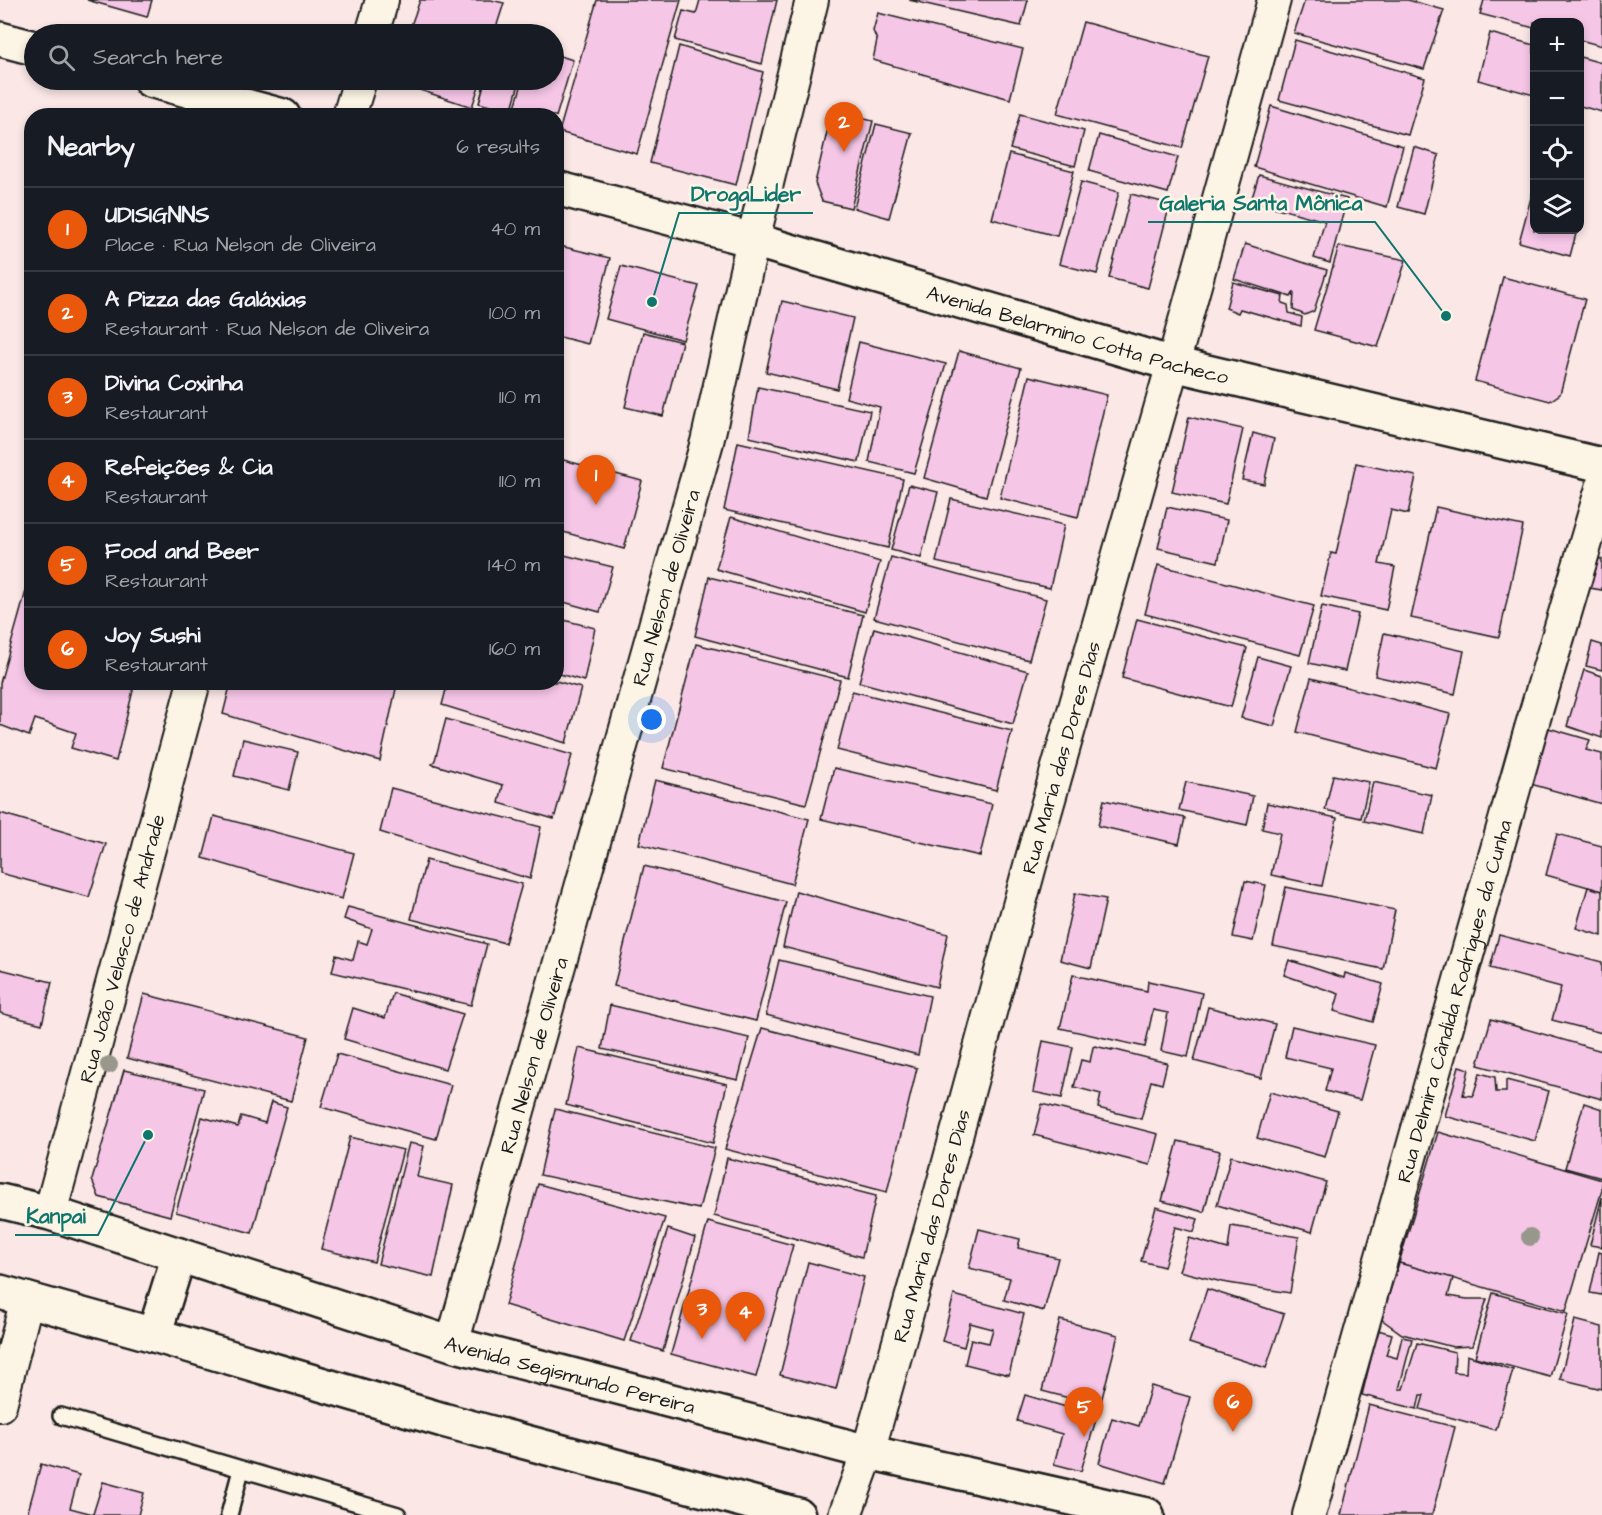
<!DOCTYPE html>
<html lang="en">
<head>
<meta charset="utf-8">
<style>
  :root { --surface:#171b24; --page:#20242c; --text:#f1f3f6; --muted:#9ea1a6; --line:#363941; --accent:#ea580c }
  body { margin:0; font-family:"Architects Daughter",sans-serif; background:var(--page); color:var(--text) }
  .controls { position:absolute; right:18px; top:18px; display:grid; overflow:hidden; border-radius:12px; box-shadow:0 3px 9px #0003 }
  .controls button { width:54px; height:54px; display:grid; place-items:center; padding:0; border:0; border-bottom:2px solid var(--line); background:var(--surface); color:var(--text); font:30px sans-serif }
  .you { position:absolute; left:652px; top:720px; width:21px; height:21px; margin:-15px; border:4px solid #fff; border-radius:50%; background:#1a73e8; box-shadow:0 0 0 9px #1a73e833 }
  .badge { display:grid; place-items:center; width:39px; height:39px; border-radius:50%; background:var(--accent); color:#fff; font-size:20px; font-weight:700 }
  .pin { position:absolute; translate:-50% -50px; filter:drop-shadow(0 2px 3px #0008) }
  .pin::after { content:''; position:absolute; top:32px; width:21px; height:18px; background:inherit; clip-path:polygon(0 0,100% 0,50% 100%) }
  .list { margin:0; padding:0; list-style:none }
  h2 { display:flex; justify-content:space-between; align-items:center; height:78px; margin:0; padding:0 24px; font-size:26px }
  h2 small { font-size:20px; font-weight:400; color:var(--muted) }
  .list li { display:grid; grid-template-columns:39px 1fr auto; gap:18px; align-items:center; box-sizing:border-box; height:84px; padding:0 24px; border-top:2px solid var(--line) }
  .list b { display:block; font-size:22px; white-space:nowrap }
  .list p { margin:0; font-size:20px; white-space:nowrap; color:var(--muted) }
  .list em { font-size:20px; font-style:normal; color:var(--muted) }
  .icon { flex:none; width:33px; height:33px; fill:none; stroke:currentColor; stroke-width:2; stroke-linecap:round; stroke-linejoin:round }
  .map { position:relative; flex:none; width:1602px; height:1515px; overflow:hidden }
  .search { position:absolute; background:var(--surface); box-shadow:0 3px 9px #0003; left:24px; top:24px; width:540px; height:66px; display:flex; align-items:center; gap:15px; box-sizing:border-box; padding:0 21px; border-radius:33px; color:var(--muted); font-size:22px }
  .panel { position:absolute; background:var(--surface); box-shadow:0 3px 9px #0003; left:24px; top:108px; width:540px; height:582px; border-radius:24px }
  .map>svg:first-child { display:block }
  .building { fill:#f6c6e7; stroke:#1c1c1c; stroke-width:1.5 }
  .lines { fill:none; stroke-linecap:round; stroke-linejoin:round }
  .lane-casing { stroke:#1c1c1c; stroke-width:20 }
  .street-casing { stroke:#1c1c1c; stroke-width:36 }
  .secondary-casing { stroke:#1c1c1c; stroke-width:38 }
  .lane { stroke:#fcf5e5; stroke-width:15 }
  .street { stroke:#fcf5e5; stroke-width:32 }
  .secondary { stroke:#fcf5e5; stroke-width:33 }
  .tree { fill:#98978b }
  .labels { text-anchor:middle; stroke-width:5; stroke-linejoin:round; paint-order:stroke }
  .street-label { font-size:20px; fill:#1c1c1c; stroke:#fcf5e5 }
  .leader { fill:none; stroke:#0f766e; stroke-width:2 }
  .callout-dot { fill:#0f766e; stroke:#fcf5e5; stroke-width:2 }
  .callout-label { font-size:21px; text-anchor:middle; font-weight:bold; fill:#0f766e; stroke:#fcf5e5; stroke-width:5; stroke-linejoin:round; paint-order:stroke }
</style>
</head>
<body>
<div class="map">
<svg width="1602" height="1515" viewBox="0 0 1602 1515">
  <rect width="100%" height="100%" fill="#fae7e6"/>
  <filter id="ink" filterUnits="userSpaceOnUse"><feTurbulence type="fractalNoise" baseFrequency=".0167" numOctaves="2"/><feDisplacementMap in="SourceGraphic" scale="12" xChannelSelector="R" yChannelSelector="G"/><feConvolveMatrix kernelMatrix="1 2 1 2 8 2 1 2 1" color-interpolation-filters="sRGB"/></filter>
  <g filter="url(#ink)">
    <!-- building -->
    <g class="building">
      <polygon points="87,0 152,0 147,17"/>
      <polygon points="420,0 491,0 504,3 494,34 408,34"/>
      <polygon points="597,0 681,0 637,154 559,132"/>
      <polygon points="700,0 777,0 762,64 675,40 683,11 696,14"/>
      <polygon points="909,0 1028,0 1021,26"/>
      <polygon points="1305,0 1408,0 1444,10 1424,69 1294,33"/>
      <polygon points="1484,0 1602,0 1602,46 1580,40 1580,22 1534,22 1534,28 1480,14"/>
      <polygon points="878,13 1023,49 1010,99 873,60 877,40 873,31"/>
      <polygon points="1083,22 1208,56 1182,148 1057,114"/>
      <polygon points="1490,33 1534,45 1534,95 1478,80"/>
      <polygon points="1295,40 1425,78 1408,135 1279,100"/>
      <polygon points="679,46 763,72 736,185 650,163"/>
      <polygon points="554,54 573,60 556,117 556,116 520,116 513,114 523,80 554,80"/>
      <polygon points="1580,57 1602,63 1602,112 1580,106"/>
      <polygon points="393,80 481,80 472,107 392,81"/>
      <polygon points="485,80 520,80 511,112 479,103"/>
      <polygon points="1271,106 1403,146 1387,207 1254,167"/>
      <polygon points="832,111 873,121 851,208 822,201 815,183"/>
      <polygon points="1020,114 1084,131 1075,166 1010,149"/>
      <polygon points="876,124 912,133 889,218 854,208"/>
      <polygon points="1099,135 1178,157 1168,193 1089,171"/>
      <polygon points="1414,147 1439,155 1424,214 1398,207"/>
      <polygon points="1009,154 1074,171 1057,236 992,219"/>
      <polygon points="1259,175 1347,199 1330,263 1314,258 1325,221 1251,201"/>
      <polygon points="1081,182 1119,192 1097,274 1059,264"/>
      <polygon points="1131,194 1170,204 1148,288 1109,278"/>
      <polygon points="1532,194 1534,194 1534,230 1577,230 1570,256 1519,242"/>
      <polygon points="1245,244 1327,270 1314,311 1305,315 1293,310 1294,292 1291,297 1234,279"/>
      <polygon points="556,245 610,258 588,344 556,336"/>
      <polygon points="1339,246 1406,260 1378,347 1314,330"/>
      <polygon points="621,266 699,286 683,340 606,319"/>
      <polygon points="1503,277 1585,299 1560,394 1550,401 1475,381"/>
      <polygon points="1233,282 1283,296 1282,303 1288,305 1289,313 1302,317 1301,326 1240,309 1238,313 1226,308"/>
      <polygon points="782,301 853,318 837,389 766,372"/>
      <polygon points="643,332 682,342 663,416 625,407"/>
      <polygon points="859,342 946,364 914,473 869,462 880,407 846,398"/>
      <polygon points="959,351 1021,368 986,496 924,478"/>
      <polygon points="1029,376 1107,395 1078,517 1000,498"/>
      <polygon points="758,387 870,411 859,462 749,437"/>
      <polygon points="1189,417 1243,429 1226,504 1172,492"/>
      <polygon points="1253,433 1274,439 1264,484 1242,480"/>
      <polygon points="738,442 903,479 888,548 724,510"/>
      <polygon points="556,458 642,481 624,549 556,530"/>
      <polygon points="1356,463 1416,476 1408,514 1391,510 1379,564 1395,567 1386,610 1321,596 1331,553 1336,554"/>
      <polygon points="909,485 938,492 921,558 891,550"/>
      <polygon points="951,499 1064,525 1050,588 936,562"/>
      <polygon points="1167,507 1227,520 1218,562 1158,548"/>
      <polygon points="1436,507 1523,526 1499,637 1411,618"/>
      <polygon points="731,517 880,562 865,612 716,569"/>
      <polygon points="556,553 613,567 600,612 556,600"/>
      <polygon points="891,557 1046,599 1029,660 874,618"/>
      <polygon points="1592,558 1602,559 1602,590 1590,588"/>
      <polygon points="1158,565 1314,606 1300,655 1145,614"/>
      <polygon points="709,577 863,615 848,677 695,636"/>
      <polygon points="26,591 32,593 32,682 135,682 116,761 71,748 76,733 35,719 29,736 0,725 0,683"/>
      <polygon points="1322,606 1358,614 1345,671 1309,663"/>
      <polygon points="556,618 595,628 584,681 556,673"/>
      <polygon points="1137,619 1247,648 1231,707 1122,678"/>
      <polygon points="874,628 1028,671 1013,724 859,682"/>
      <polygon points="1384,633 1464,651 1455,694 1375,676"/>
      <polygon points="1592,642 1602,645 1602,670 1586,666"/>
      <polygon points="696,644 840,680 806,804 663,768"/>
      <polygon points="1258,657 1291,666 1274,726 1241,718"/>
      <polygon points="1584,670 1602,676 1602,738 1567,726"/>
      <polygon points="1311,678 1450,714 1436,768 1297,732"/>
      <polygon points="556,681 581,688 566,743 442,705 448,682 556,682"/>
      <polygon points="231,682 373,682 396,689 380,761 223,714"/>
      <polygon points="852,691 1012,731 996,790 837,750"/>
      <polygon points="446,719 572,755 554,819 499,803 503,785 432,764 435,760"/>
      <polygon points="1545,727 1590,740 1586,750 1602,754 1602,804 1527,783"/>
      <polygon points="243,739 298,752 289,790 234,776"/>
      <polygon points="834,768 992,804 980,856 821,819"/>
      <polygon points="1333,775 1369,782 1361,818 1325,810"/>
      <polygon points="655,780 809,819 792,884 639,844"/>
      <polygon points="1186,782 1253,796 1247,825 1179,810"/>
      <polygon points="1373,782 1432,795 1424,834 1364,821"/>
      <polygon points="391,788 541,827 530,879 380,832"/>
      <polygon points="1104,800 1185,818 1179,844 1098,826"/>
      <polygon points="1267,803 1337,818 1322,886 1271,875 1280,833 1262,829"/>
      <polygon points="0,813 106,844 89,897 0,873"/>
      <polygon points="214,816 354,853 342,899 203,858"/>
      <polygon points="1557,834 1602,846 1602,891 1546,875"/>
      <polygon points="426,860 522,884 505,943 411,919"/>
      <polygon points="644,866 786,902 756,1021 614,986"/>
      <polygon points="1245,881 1266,885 1253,941 1233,937"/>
      <polygon points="1286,887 1395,910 1383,969 1273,946"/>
      <polygon points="1588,887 1602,891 1602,936 1576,928"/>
      <polygon points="796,891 948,934 937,987 783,947"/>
      <polygon points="1075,893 1106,899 1091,968 1060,960"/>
      <polygon points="348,907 487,944 471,1005 332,972 336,955 353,960 358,941 367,944 372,929 344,919"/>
      <polygon points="1499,935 1602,962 1602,1033 1552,1020 1561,987 1490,968"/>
      <polygon points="779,960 930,996 918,1055 766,1015"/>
      <polygon points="1289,960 1344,978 1345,973 1383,984 1373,1022 1334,1011 1339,994 1284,975"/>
      <polygon points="0,969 52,982 42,1024 0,1013"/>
      <polygon points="1073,975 1147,991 1148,981 1202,993 1188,1057 1161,1051 1168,1013 1153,1010 1145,1047 1060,1028"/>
      <polygon points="393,993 463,1014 445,1069 344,1039 353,1008 385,1018"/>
      <polygon points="144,994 308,1037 291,1101 127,1058"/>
      <polygon points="610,1005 749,1038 738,1080 602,1049"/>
      <polygon points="1208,1007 1275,1024 1261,1078 1194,1061"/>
      <polygon points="1491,1019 1602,1051 1602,1099 1478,1065"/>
      <polygon points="1292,1026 1375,1045 1360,1100 1325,1091 1331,1068 1285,1057"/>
      <polygon points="762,1028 917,1068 887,1192 725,1149"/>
      <polygon points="1043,1041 1073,1047 1062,1098 1033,1092"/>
      <polygon points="1095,1046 1112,1050 1112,1049 1167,1063 1162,1084 1151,1081 1141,1119 1098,1108 1101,1094 1074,1087 1081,1060 1090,1062 1093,1047"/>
      <polygon points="579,1048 727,1084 713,1143 566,1105"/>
      <polygon points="337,1054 451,1085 436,1139 321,1107"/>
      <polygon points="1459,1066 1469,1069 1463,1095 1473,1096 1480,1073 1495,1077 1496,1092 1506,1092 1506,1080 1549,1091 1535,1141 1445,1116"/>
      <polygon points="124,1070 204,1089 170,1216 99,1197 92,1180"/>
      <polygon points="1270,1092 1338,1111 1325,1157 1257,1138"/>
      <polygon points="271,1102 287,1107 252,1233 176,1212 202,1117 238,1127 241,1116 265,1123"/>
      <polygon points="1584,1103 1602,1109 1602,1178 1565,1168"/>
      <polygon points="1042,1104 1158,1134 1150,1165 1034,1135"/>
      <polygon points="555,1109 715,1148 699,1209 540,1175"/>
      <polygon points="1438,1132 1602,1180 1602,1190 1566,1311 1399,1263"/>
      <polygon points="350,1137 403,1150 374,1262 321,1249"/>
      <polygon points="1178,1141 1220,1151 1204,1212 1162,1201"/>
      <polygon points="409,1143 424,1146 417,1177 453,1185 433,1277 378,1264"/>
      <polygon points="1231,1156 1326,1182 1312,1232 1217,1205"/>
      <polygon points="727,1158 876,1196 862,1257 714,1216"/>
      <polygon points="538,1184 665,1218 624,1341 505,1305"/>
      <polygon points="1602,1197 1602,1247 1590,1245"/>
      <polygon points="1156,1207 1198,1219 1194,1232 1175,1227 1164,1267 1141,1261"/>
      <polygon points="708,1222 793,1245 756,1377 671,1354"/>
      <polygon points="1231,1226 1299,1237 1290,1293 1222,1282 1179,1271 1189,1238 1228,1249"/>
      <polygon points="668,1229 695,1238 663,1351 631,1341"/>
      <polygon points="979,1229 1020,1239 1018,1248 1058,1258 1044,1311 1004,1300 1010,1278 969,1268"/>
      <polygon points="1599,1252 1602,1253 1602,1295 1590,1293"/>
      <polygon points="808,1262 864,1277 836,1389 780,1375"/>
      <polygon points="1399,1263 1453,1278 1448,1296 1467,1299 1487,1299 1472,1346 1453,1347 1402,1334 1381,1319"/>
      <polygon points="1207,1289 1284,1314 1266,1368 1189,1343"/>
      <polygon points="1493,1293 1568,1314 1550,1377 1475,1357"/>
      <polygon points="954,1295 1024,1314 1009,1375 965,1364 971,1339 989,1343 993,1329 970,1323 964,1347 942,1341"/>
      <polygon points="1060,1320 1118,1335 1100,1406 1042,1391"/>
      <polygon points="1575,1320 1602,1327 1602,1389 1560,1379"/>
      <polygon points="1378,1330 1392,1334 1386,1355 1397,1358 1402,1337 1412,1339 1399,1389 1403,1389 1417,1343 1455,1352 1454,1372 1466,1373 1467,1355 1513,1370 1496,1430 1420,1409 1424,1395 1420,1395 1417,1409 1362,1395"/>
      <polygon points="1151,1386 1190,1397 1165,1483 1099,1463 1112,1418 1139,1426"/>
      <polygon points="1025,1395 1097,1416 1081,1471 1054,1464 1062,1434 1017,1421"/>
      <polygon points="1369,1405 1455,1427 1432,1515 1341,1515"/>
      <polygon points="41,1464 79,1475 70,1508 93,1514 103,1482 144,1493 138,1515 27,1515"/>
    </g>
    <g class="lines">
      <defs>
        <g id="lane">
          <polyline points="61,1416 398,1515"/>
          <polyline points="229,1515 241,1470"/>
        </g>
        <g id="street">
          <polyline points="372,34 382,0"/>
          <polyline points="349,116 360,80"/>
          <path id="s1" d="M 50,1213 L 194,682"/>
          <path id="s2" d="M 452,1344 L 707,442 L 753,240 L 812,0"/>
          <polyline points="0,1405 27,1299"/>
          <path id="s3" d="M 845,1515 L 868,1452 L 931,1228 L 1031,862 L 1173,364 L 1274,0"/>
          <path id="s4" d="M 1309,1515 L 1530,732 L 1602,488"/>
        </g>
        <g id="secondary">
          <polyline points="0,39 34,48"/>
          <polyline points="150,80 283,116"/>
          <path id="s5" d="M 556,188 L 753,240 L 1173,364 L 1602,465"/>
          <path id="s6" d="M 0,1201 L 50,1213 L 452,1344 L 868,1452 L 1147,1515"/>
          <polyline points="0,1292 154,1335 443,1420 798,1515"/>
          <polyline points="154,1335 179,1255"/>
        </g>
      </defs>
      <!-- lane casing -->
      <use href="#lane" class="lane-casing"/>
      <!-- street casing -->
      <use href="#street" class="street-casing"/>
      <!-- secondary casing -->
      <use href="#secondary" class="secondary-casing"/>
      <!-- lane -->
      <use href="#lane" class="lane"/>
      <!-- street -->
      <use href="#street" class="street"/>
      <!-- secondary -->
      <use href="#secondary" class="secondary"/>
    </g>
    <!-- trees -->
    <g class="tree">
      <circle cx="109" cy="1065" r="9"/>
      <circle cx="1530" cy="1237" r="9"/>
    </g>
  </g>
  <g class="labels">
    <!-- street labels -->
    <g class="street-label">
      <text dy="7" stroke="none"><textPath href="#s5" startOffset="542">Avenida Belarmino Cotta Pacheco</textPath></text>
      <text dy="7" stroke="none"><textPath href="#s2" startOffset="786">Rua Nelson de Oliveira</textPath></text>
      <text dy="7" stroke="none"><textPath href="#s3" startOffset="788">Rua Maria das Dores Dias</textPath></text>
      <text dy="7" stroke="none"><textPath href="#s1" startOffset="274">Rua João Velasco de Andrade</textPath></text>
      <text dy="7" stroke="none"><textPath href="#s4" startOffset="534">Rua Delmira Cândida Rodrigues da Cunha</textPath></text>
      <text dy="7" stroke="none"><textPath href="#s2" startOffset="300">Rua Nelson de Oliveira</textPath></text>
      <text dy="7" stroke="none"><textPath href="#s3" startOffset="302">Rua Maria das Dores Dias</textPath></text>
      <text dy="7" stroke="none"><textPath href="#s6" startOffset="596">Avenida Segismundo Pereira</textPath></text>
    </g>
  </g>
  <!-- callouts -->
  <path class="leader" d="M652 302L679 213H813M1446 316L1375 222H1148M148 1135L98 1235H15"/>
  <g class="callout-dot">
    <circle cx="652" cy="302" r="6"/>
    <circle cx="1446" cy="316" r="6"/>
    <circle cx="148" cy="1135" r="6"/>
  </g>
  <g class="callout-label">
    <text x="746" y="201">DrogaLider</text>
    <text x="1261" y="210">Galeria Santa Mônica</text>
    <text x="56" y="1223">Kanpai</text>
  </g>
</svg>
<div class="controls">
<button>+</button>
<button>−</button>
<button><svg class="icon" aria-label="locate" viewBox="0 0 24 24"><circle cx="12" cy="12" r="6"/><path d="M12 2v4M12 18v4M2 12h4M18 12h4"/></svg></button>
<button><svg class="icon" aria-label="layers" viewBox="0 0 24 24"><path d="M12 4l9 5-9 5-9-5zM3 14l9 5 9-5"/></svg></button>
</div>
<div class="you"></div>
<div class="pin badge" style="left:596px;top:505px">1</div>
<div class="pin badge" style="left:844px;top:152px">2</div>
<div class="pin badge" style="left:702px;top:1339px">3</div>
<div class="pin badge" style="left:745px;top:1342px">4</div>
<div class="pin badge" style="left:1084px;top:1437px">5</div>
<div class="pin badge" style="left:1233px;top:1432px">6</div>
<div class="search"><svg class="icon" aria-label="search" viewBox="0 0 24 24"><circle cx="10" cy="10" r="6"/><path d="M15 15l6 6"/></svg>Search here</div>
<section class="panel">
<h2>Nearby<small>6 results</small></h2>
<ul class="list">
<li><span class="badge">1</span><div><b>UDISIGNNS</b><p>Place · Rua Nelson de Oliveira</p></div><em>40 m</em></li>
<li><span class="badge">2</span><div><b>A Pizza das Galáxias</b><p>Restaurant · Rua Nelson de Oliveira</p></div><em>100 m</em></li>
<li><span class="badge">3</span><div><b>Divina Coxinha</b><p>Restaurant</p></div><em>110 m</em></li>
<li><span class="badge">4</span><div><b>Refeições &amp; Cia</b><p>Restaurant</p></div><em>110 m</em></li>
<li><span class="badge">5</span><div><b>Food and Beer</b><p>Restaurant</p></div><em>140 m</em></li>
<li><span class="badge">6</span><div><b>Joy Sushi</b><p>Restaurant</p></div><em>160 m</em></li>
</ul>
</section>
</div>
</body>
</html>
